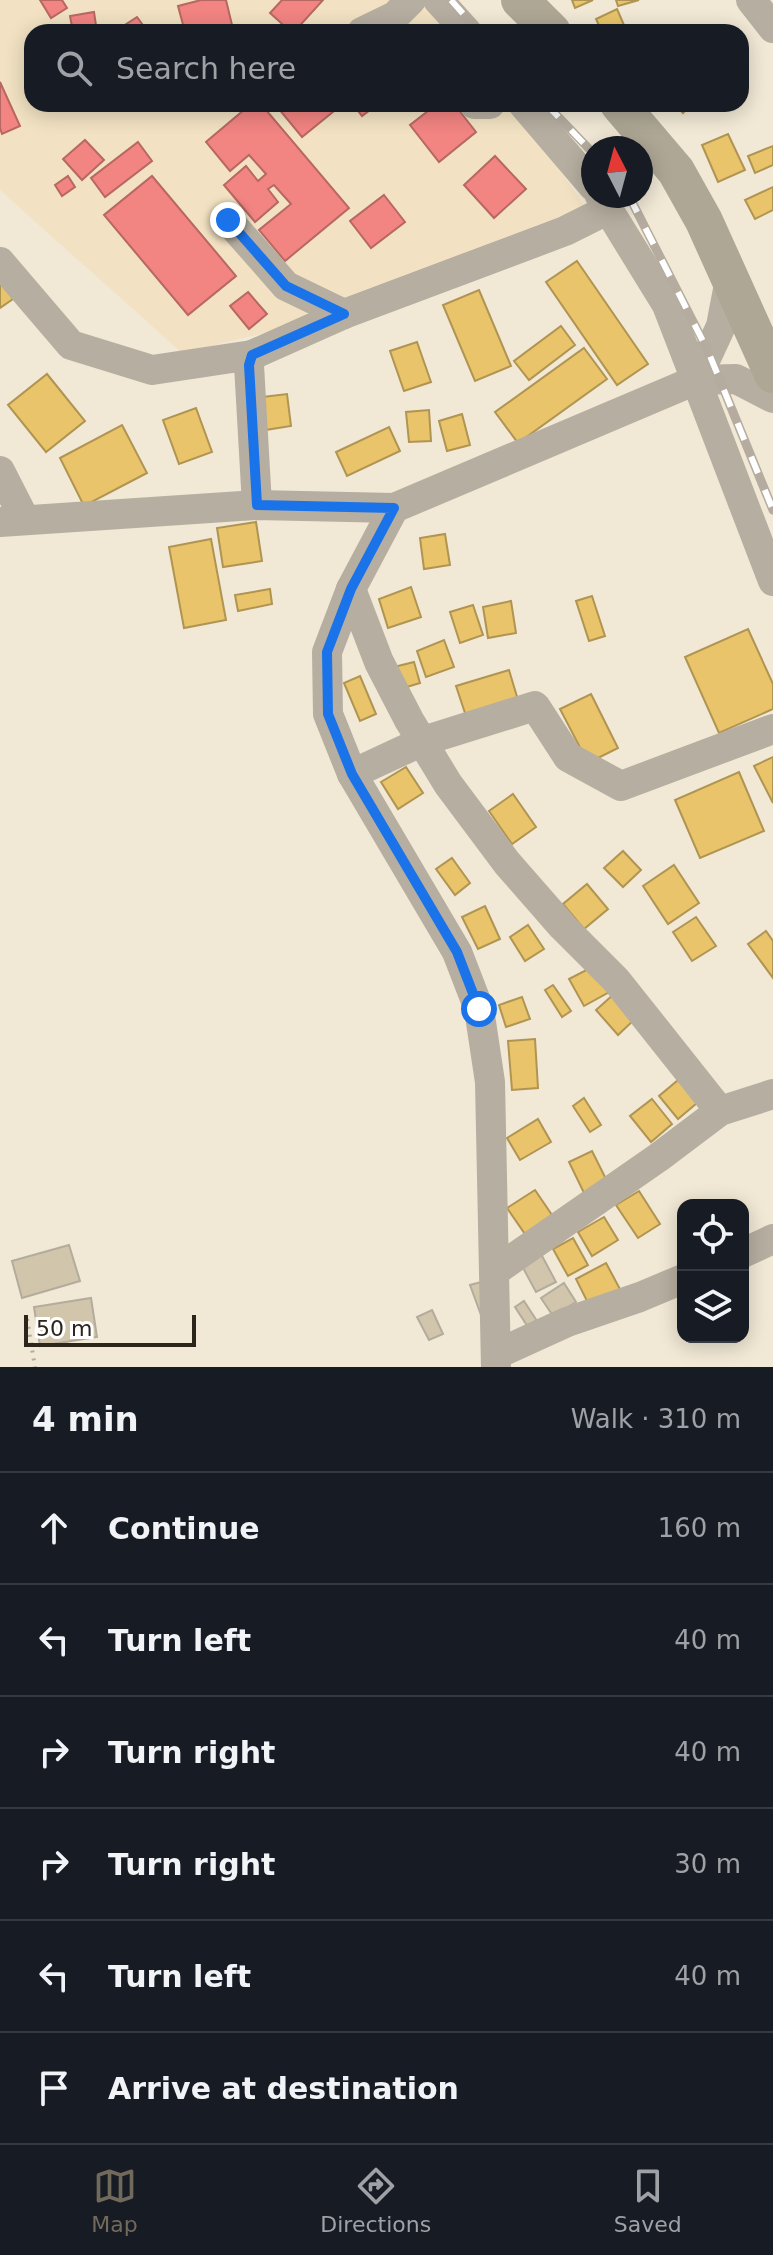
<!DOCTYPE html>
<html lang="en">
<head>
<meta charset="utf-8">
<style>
  :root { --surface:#171b24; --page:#242831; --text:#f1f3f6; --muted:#9ea1a6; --line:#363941; --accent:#71695b }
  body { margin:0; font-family:"DejaVu Sans",sans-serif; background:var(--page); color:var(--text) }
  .controls { position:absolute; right:24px; bottom:24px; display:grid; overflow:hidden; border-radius:16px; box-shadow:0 4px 20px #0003 }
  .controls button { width:72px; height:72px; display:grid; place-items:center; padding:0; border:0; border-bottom:2px solid var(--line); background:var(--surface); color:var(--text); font:40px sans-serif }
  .compass { position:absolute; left:581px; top:136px; width:72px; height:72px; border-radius:50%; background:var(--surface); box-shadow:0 4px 20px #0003; rotate:354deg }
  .scale { position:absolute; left:24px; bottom:20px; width:172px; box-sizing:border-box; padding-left:8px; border:4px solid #2c2519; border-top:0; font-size:22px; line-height:28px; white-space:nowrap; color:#2c2519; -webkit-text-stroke:6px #fff; paint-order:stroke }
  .stop { position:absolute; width:24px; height:24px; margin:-18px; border:6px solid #1a73e8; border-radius:50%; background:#fff }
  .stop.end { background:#1a73e8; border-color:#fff; box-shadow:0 2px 8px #0008 }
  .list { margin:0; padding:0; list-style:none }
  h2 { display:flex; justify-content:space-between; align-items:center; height:104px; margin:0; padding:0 32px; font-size:34px }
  h2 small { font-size:26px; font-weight:400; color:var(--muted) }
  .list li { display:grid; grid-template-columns:52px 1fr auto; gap:24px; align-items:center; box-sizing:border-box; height:112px; padding:0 32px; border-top:2px solid var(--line) }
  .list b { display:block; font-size:30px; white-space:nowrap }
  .list em { font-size:26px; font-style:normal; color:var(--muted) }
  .icon { flex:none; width:44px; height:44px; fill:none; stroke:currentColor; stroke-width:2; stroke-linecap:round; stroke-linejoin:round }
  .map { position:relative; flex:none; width:773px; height:1367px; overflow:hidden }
  .search { position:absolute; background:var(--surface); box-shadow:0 4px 20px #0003; left:24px; right:24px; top:24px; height:88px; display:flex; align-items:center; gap:20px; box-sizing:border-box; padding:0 28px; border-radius:24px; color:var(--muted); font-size:30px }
  .sheet { height:776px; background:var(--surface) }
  nav { display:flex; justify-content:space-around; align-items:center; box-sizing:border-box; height:112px; border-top:2px solid var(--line); background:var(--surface); font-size:22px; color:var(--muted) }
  nav a { display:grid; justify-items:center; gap:4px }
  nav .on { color:var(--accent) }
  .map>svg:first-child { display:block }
  .built { fill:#f2e2c3 }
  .homes { fill:#e9c46a; stroke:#b09452; stroke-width:2 }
  .health { fill:#f28482; stroke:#b76862; stroke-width:2 }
  .building { fill:#d1c5ac; stroke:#b3ac9d; stroke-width:2 }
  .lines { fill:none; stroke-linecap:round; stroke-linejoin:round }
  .path { stroke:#b2ac9f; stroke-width:4; stroke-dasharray:2 6; stroke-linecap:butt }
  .minor { stroke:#b6aea0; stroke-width:30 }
  .major { stroke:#aea795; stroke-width:38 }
  .rail-casing { stroke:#b5ac9f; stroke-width:9 }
  .rail { stroke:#fff; stroke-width:6; stroke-dasharray:18; stroke-linecap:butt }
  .route { stroke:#1a73e8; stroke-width:10 }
</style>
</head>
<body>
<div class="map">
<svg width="773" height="1367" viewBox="0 0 773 1367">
  <rect width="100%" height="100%" fill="#f1e8d5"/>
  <!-- built -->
  <polygon class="built" points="0,0 426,0 452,32 32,32 32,104 511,104 534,132 588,211 285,328 182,353 0,190"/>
  <!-- homes -->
  <g class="homes">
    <polygon points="572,0 593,0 575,8"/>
    <polygon points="616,0 639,0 618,6"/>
    <polygon points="617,9 627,32 602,32 596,19"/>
    <polygon points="674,104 692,104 683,113"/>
    <polygon points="728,134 745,170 718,182 702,145"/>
    <polygon points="773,146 773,165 755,173 748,156"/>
    <polygon points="773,187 773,210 755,219 745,200"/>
    <polygon points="577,261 648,364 617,385 546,282"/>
    <polygon points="0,280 13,299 0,308"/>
    <polygon points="479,290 511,366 475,381 443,305"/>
    <polygon points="561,326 575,345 529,380 514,361"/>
    <polygon points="417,342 431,382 404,391 390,351"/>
    <polygon points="584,348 607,379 518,443 495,412"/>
    <polygon points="47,374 85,421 46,452 8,405"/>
    <polygon points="287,394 291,426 259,431 254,398"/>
    <polygon points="196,408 212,452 179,464 163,420"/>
    <polygon points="429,410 431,441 409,442 406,412"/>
    <polygon points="462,414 470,445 447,451 439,421"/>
    <polygon points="122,425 147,473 84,506 60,458"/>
    <polygon points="389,427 400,451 347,476 336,452"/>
    <polygon points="256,522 262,561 223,567 217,528"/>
    <polygon points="445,534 450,565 424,569 420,538"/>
    <polygon points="211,539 226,620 184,628 169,547"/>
    <polygon points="411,587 421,617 388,628 379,599"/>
    <polygon points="270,589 272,604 238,611 235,595"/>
    <polygon points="592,596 605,636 589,641 576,601"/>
    <polygon points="511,601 516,633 488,638 483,607"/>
    <polygon points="473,605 483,635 460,643 450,612"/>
    <polygon points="748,629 773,684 773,709 719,733 685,657"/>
    <polygon points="444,640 454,667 426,677 417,651"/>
    <polygon points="414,662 420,683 400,689 394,667"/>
    <polygon points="509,670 518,700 466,716 456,686"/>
    <polygon points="360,676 376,714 360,721 344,683"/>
    <polygon points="591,694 618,748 588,763 560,709"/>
    <polygon points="773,757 773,803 754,766"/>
    <polygon points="406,767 423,793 398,809 381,782"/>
    <polygon points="739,772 764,831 700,858 675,800"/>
    <polygon points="513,794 536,827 512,844 489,811"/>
    <polygon points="623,851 641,870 623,887 604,868"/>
    <polygon points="452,858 470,883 455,895 436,869"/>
    <polygon points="674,865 699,903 668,924 643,886"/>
    <polygon points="587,884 608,909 584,929 563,904"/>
    <polygon points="485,906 500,939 478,949 462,917"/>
    <polygon points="696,917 716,946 692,961 673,932"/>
    <polygon points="528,925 544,949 525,961 510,937"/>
    <polygon points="766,931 773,941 773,978 748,944"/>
    <polygon points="596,965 611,991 584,1006 569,979"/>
    <polygon points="553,985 571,1011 562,1017 545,990"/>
    <polygon points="614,994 635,1019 618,1035 596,1010"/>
    <polygon points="522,997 530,1019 506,1027 499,1005"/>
    <polygon points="535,1039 538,1088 512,1090 508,1041"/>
    <polygon points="683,1076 703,1098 678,1119 659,1096"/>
    <polygon points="584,1098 601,1125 590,1132 573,1106"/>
    <polygon points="652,1099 672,1124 651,1142 630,1116"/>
    <polygon points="538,1119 551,1142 520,1160 507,1138"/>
    <polygon points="592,1151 607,1181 584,1193 569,1162"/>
    <polygon points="535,1190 552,1215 525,1234 507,1208"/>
    <polygon points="639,1191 660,1224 638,1238 616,1205"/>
    <polygon points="604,1217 618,1240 592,1256 578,1232"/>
    <polygon points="573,1238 588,1265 568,1276 553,1249"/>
    <polygon points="606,1263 621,1291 590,1307 576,1279"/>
  </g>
  <!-- health -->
  <g class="health">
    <polygon points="40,0 62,0 67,8 51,18"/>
    <polygon points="201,0 226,0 233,29 222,32 185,32 178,6"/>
    <polygon points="282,0 323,0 294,32 291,32 270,13"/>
    <polygon points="94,12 97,32 73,32 70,16"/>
    <polygon points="137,17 148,32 114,32"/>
    <polygon points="0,82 20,126 2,134 0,128"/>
    <polygon points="251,104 261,104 349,208 285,261 259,230 291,204 274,185 268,189 278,202 255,222 224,185 246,166 258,181 266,174 249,155 230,171 206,142"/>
    <polygon points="283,104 329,104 334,111 302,137 278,108"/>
    <polygon points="353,104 378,104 362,116"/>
    <polygon points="437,104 454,104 476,132 439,162 410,125"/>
    <polygon points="85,140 104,160 82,180 63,159"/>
    <polygon points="138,142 152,161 105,197 91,178"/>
    <polygon points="495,156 526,189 494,218 464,185"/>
    <polygon points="68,176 75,187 62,196 55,185"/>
    <polygon points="152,176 236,276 188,315 104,215"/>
    <polygon points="384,195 405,222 371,248 350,221"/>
    <polygon points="248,292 267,314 249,329 230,306"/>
  </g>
  <!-- building -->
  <g class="building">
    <polygon points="69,1245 80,1281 22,1298 12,1261"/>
    <polygon points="541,1254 556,1282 536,1292 521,1264"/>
    <polygon points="481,1282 481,1315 470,1285"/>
    <polygon points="564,1283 576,1302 553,1316 541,1298"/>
    <polygon points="91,1298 97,1337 40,1346 34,1307"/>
    <polygon points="524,1301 537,1321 528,1327 515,1307"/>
    <polygon points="432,1310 443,1334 429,1340 417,1317"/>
  </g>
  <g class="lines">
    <!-- path -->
    <polyline class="path" points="27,1319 35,1367"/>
    <!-- minor -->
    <g class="minor">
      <polyline points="438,0 467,32"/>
      <polyline points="751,0 773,28"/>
      <polyline points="362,32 395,16 411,0"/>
      <polyline points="474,104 490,104"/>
      <polyline points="523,104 593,186"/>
      <polyline points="600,196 667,305 696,380"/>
      <polyline points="228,220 286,286 344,314"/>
      <polyline points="0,262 71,345 152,370 252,355"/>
      <polyline points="773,398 736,379 696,380 773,581"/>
      <polyline points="0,471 25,520"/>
      <polyline points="257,505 249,365 252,355 344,314 565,231 609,209"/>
      <polyline points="0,522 257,505 394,508"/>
      <polyline points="351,589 379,662 409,720 448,784 507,863 563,927 616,980 720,1111"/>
      <polyline points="352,774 423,741 535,706 568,757 621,786 773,729"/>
      <polyline points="743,1253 773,1239"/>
      <polyline points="495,1271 659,1157 720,1111 773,1094"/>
      <polyline points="497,1354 567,1322 640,1297 683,1279"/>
      <polyline points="496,1367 490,1082 479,1009 457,952 352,774 328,714 327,652 351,589 394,508 696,380 721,326 730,279"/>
    </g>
    <!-- major -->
    <g class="major">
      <polyline points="520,0 552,32"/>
      <polyline points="619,104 676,171 704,221 773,374"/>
    </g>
    <defs>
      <g id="rail">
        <polyline points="451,0 479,32"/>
        <polyline points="546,104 593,153"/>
        <polyline points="629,196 708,351 773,510"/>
      </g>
    </defs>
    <!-- rail casing -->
    <use href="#rail" class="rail-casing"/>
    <!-- rail -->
    <use href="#rail" class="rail"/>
  </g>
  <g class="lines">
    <!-- route -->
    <polyline class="route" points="228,220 286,286 344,314 252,355 249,365 257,505 394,508 351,589 327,652 328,714 352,774 457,952 479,1009"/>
  </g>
</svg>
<div class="controls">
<button><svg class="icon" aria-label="locate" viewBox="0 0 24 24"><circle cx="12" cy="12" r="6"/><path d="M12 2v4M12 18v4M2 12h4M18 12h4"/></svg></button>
<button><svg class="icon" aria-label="layers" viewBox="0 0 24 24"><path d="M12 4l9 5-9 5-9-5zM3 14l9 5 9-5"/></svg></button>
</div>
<svg class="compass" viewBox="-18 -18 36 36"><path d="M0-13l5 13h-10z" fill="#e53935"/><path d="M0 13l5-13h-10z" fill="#9ea1a6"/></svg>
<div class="scale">50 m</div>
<div class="stop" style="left:479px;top:1009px"></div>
<div class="stop end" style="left:228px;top:220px"></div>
<div class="search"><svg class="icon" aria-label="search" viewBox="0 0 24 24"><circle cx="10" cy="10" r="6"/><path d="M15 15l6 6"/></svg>Search here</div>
</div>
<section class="sheet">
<h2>4 min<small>Walk · 310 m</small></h2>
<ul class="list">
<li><svg class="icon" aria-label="ahead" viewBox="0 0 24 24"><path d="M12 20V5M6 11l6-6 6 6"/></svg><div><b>Continue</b></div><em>160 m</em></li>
<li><svg class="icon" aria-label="left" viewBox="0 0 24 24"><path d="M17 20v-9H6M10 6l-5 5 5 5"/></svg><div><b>Turn left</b></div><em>40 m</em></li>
<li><svg class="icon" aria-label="right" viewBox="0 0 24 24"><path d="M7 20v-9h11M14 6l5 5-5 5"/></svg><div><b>Turn right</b></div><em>40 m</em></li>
<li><svg class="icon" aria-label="right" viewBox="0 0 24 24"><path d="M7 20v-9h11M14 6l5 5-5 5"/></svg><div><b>Turn right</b></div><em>30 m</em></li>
<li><svg class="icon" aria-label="left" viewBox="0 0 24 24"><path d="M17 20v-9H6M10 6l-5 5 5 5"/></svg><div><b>Turn left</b></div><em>40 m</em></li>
<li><svg class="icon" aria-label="arrive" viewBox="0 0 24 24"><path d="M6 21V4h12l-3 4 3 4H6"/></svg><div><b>Arrive at destination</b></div></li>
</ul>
</section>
<nav>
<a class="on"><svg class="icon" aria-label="map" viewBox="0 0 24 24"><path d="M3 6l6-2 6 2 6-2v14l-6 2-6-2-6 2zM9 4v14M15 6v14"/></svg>Map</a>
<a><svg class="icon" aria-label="directions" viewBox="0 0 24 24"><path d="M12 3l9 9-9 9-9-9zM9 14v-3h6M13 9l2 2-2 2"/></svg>Directions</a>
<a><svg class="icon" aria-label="saved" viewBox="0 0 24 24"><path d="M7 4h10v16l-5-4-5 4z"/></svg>Saved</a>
</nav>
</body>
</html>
